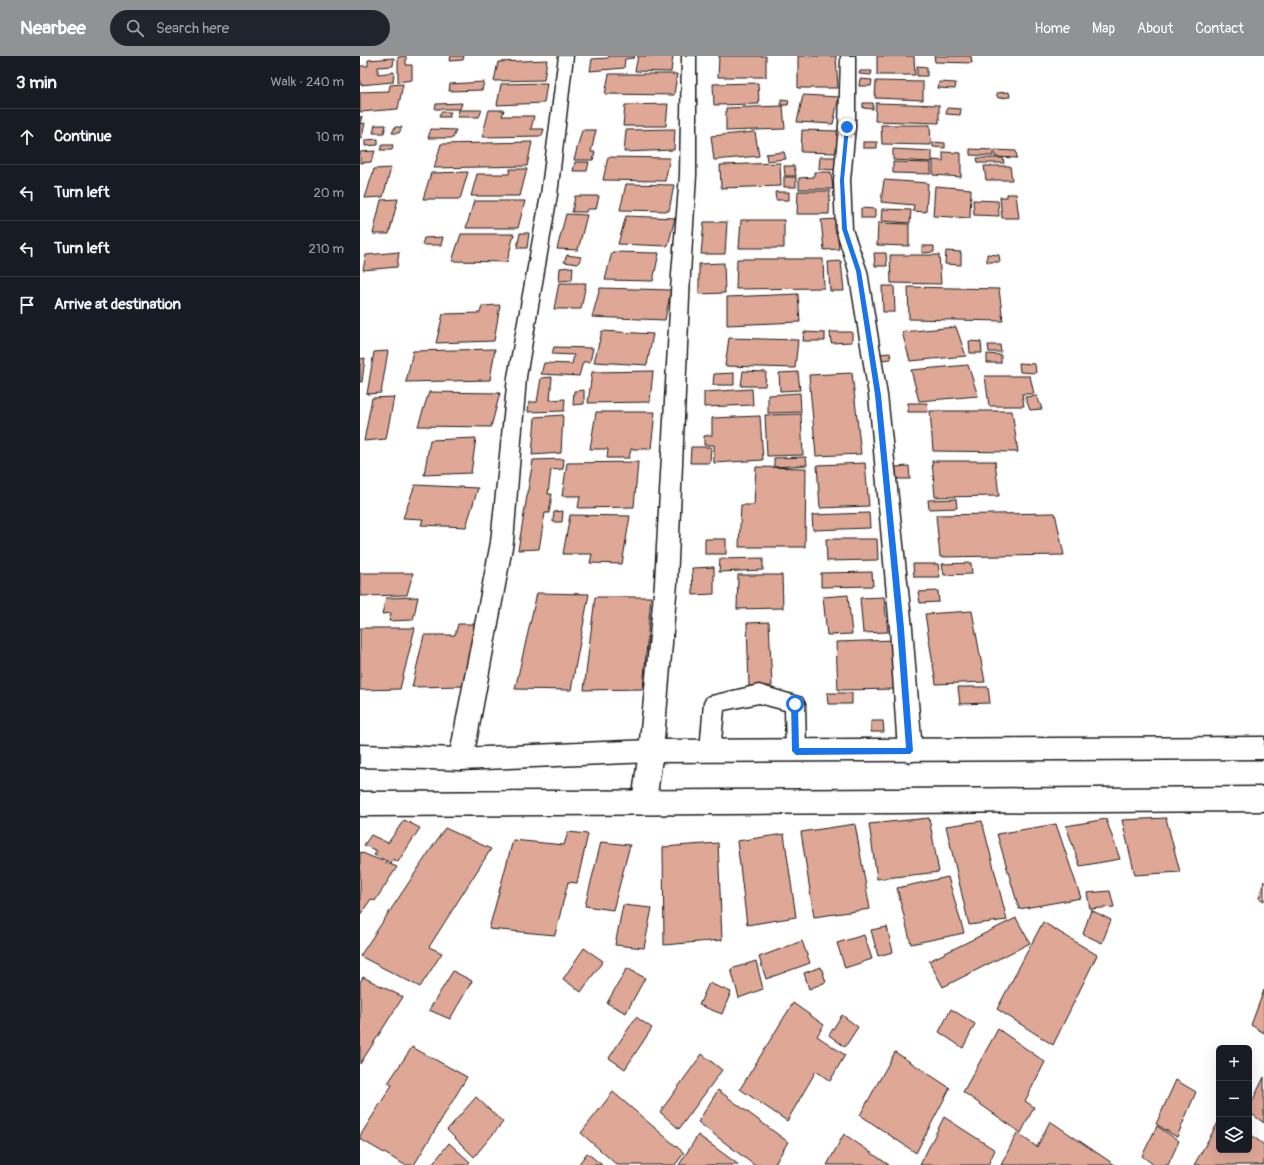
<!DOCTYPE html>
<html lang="en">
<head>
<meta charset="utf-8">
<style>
  :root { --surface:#171b24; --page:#20242c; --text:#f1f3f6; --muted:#9ea1a6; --line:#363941; --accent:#919294 }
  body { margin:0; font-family:Pangolin,sans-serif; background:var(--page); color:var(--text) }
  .controls { position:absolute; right:12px; bottom:12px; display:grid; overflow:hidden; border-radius:6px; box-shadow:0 4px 16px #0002 }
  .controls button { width:36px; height:36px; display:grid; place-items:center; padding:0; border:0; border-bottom:1px solid var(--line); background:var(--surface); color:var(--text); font:20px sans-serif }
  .stop { position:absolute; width:12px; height:12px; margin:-9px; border:3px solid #1a73e8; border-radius:50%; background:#fff }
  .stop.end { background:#1a73e8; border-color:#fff; box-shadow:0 1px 4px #0008 }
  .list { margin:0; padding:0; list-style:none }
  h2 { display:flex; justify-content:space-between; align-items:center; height:52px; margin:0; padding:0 16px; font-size:17px }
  h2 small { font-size:13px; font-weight:400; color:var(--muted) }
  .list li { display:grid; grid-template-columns:26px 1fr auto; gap:12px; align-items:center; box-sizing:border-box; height:56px; padding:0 16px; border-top:1px solid var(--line) }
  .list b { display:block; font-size:15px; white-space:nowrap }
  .list em { font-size:13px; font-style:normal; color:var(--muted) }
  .icon { flex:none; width:22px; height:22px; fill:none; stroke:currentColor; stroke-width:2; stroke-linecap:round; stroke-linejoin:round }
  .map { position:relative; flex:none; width:904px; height:1109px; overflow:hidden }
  header { display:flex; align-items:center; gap:24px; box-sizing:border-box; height:56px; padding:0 20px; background:var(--accent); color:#fff }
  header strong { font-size:19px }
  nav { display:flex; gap:22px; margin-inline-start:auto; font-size:14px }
  .search { width:280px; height:36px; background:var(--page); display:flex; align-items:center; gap:10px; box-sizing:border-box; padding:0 14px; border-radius:22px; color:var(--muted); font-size:15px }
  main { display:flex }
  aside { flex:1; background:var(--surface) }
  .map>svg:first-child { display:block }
  .building { fill:#dea796; stroke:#1c1c1c }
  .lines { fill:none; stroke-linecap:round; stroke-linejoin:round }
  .service-casing { stroke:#1c1c1c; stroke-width:3 }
  .minor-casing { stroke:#1c1c1c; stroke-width:3 }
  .secondary-casing { stroke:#1c1c1c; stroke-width:3 }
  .service { fill:#fff; fill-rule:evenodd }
  .minor { fill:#fff; fill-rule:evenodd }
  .secondary { fill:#fff; fill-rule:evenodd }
  .route { fill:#1a73e8 }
</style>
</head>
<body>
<header>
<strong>Nearbee</strong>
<div class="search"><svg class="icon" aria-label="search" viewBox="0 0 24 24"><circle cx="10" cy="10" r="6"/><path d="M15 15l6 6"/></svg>Search here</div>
<nav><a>Home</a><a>Map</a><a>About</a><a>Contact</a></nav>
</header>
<main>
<aside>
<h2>3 min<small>Walk · 240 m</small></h2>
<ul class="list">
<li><svg class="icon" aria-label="ahead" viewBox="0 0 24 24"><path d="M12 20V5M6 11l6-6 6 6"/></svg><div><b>Continue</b></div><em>10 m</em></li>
<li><svg class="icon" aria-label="left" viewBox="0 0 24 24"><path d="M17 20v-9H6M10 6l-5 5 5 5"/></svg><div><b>Turn left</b></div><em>20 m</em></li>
<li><svg class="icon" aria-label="left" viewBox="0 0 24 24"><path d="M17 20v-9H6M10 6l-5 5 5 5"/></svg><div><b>Turn left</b></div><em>210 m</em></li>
<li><svg class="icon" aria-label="arrive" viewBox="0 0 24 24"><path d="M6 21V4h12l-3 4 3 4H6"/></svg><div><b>Arrive at destination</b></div></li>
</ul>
</aside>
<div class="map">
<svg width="904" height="1109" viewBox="0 0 904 1109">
  <rect width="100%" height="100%" fill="#fff"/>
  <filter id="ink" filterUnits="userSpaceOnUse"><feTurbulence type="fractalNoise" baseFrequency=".025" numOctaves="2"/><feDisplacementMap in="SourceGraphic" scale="8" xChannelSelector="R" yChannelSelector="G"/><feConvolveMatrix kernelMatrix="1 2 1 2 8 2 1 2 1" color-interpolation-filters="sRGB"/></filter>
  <g filter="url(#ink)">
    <!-- building -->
    <g class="building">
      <polygon points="46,0 46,9 52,9 52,24 38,26 38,1"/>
      <polygon points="91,0 104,0 103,4 89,5"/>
      <polygon points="249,0 275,0 274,2 265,3 264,12 230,15 232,3 248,2"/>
      <polygon points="278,0 313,0 311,16 275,15"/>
      <polygon points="359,0 406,0 406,21 358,21"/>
      <polygon points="438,0 476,0 478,32 438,32"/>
      <polygon points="517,0 554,0 555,19 517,19"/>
      <polygon points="574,0 611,0 612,7 575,6"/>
      <polygon points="34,2 33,10 18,11 18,18 34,16 33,26 0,29 0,10 8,10 8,4"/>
      <polygon points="187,4 184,24 134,25 138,6"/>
      <polygon points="557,10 567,11 567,20 557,20"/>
      <polygon points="500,15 512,15 511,19 499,18"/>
      <polygon points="249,18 317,18 314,39 245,38"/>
      <polygon points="500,23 512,24 511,30 499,30"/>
      <polygon points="516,25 563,26 563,44 515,42"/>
      <polygon points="124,26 122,34 89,35 90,28"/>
      <polygon points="579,26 596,27 595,33 578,32"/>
      <polygon points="187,27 184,47 137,49 141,28"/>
      <polygon points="398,27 399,48 354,49 353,28"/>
      <polygon points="43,28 38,53 0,56 0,36 29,35 30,29"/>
      <polygon points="649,36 650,41 638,42 636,37"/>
      <polygon points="443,39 479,41 473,68 437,66"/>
      <polygon points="421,43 429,44 428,49 421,49"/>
      <polygon points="102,47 100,53 75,53 76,48"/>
      <polygon points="503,47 513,47 513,53 503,52"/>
      <polygon points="516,47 579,49 579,67 515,65"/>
      <polygon points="308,48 306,70 263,70 265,49"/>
      <polygon points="423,50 425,73 366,75 366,52"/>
      <polygon points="587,52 601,53 600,59 586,58"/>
      <polygon points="99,54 122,54 119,61 97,61"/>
      <polygon points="129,54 144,54 142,60 174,60 171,73 184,73 182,80 122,81"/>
      <polygon points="81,56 91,56 89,61 79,61"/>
      <polygon points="2,60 0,68 5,67 2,82 0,82 0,61"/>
      <polygon points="15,69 26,69 24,77 13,77"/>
      <polygon points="521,69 570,69 571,89 522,88"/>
      <polygon points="35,71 42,71 39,77 32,77"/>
      <polygon points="71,73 96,74 93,82 68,82"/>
      <polygon points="315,73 314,94 264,96 266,74"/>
      <polygon points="222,74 236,74 231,96 235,96 233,104 214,104"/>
      <polygon points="442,74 478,75 477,97 441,96"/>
      <polygon points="395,76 399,100 354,104 351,80"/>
      <polygon points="18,83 18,89 5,90 5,84"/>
      <polygon points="172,86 167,110 74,112 81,88"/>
      <rect x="503" y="86" width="14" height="6"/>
      <polygon points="573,86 585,87 585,92 573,91"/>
      <polygon points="22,89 33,89 32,94 20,94"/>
      <polygon points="533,93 572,95 572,106 533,104"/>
      <polygon points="610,93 633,94 633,100 610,99"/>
      <polygon points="635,94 656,95 657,102 635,101"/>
      <polygon points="15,95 11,106 0,107 0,96"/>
      <polygon points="424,96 426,103 407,105 406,98"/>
      <polygon points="583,96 601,97 601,121 573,119 573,104 583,105"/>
      <polygon points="248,101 310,102 305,125 243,124"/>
      <polygon points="460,101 481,101 479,114 459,113"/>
      <polygon points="617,102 643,102 644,107 618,107"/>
      <polygon points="215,106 229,106 227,115 213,115"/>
      <polygon points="533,106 571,107 571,118 533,117"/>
      <polygon points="420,107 421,130 361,132 360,109"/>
      <polygon points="424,110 434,110 436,120 425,120"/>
      <polygon points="624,110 650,110 652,124 626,124"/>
      <polygon points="31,112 23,141 5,142 14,113"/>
      <polygon points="150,113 167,113 160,140 111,140 117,118 149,118"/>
      <polygon points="108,116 100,143 63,143 71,117"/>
      <polygon points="454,116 471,116 473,133 439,133 439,122 454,121"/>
      <rect x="424" y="121" width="12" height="10"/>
      <polygon points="524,124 568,127 566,156 553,155 554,149 521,146"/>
      <polygon points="266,128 314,129 309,155 260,154"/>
      <polygon points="575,130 611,133 610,162 573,160"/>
      <polygon points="438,135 470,135 469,158 437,158"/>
      <polygon points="415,136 429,136 429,144 416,144"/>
      <polygon points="647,138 656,138 659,162 642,162 640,141 647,141"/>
      <polygon points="215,140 239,140 236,153 227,153 226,156 212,156"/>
      <polygon points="38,143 29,178 13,178 21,144"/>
      <polygon points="613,144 638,145 639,160 614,159"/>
      <polygon points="114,145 165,145 158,172 106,172"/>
      <polygon points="501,152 515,153 515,162 501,162"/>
      <polygon points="522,153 551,154 550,167 521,165"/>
      <polygon points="206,158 227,159 218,194 197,193"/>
      <polygon points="266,160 315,162 308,190 258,188"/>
      <polygon points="476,163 479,193 464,194 461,164"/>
      <polygon points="381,164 424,164 424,192 379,192"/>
      <polygon points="344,166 367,166 365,198 341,198"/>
      <polygon points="518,167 549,168 549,190 517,189"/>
      <polygon points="160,177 169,177 167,192 157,192"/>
      <polygon points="101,178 154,178 147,206 92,205"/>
      <polygon points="83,181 81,189 62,189 64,182"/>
      <polygon points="562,190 574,190 574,196 562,197"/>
      <polygon points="586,195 601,196 601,209 585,208"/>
      <polygon points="39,196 37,211 3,214 6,199"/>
      <polygon points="252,196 299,197 293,225 245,224"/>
      <polygon points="514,197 526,197 527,210 515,210"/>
      <polygon points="627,198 639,199 640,206 627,206"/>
      <polygon points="207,199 221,201 218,208 204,206"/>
      <polygon points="530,199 579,199 581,228 531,227"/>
      <polygon points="377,203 463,203 464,232 376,233"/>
      <polygon points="481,205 484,235 470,235 468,206"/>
      <polygon points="364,207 365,237 339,238 339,208"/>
      <polygon points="213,211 212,224 199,225 200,212"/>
      <polygon points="199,227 226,227 221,253 194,253"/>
      <polygon points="522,230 534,230 535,256 523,256"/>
      <polygon points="548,231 639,233 643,265 549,263"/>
      <polygon points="240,232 311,234 305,264 232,261"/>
      <polygon points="438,238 440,266 367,269 367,241"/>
      <polygon points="140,249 134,285 76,287 83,258 120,257 122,250"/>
      <polygon points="596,271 606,300 550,305 542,276"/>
      <polygon points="242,275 293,278 287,309 234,306"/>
      <polygon points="444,276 465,277 465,285 443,285"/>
      <polygon points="470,276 492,276 492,286 471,287"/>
      <polygon points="369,282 438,284 435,312 365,310"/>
      <polygon points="609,285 621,286 622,297 610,297"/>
      <polygon points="628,289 640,289 641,296 629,296"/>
      <polygon points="194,291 233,292 230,306 223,306 219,320 181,318 184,307 212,308 214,299 192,298"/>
      <polygon points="135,293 130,324 46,326 53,295"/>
      <polygon points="28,295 21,337 7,338 14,296"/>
      <polygon points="530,297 531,303 522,304 520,298"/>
      <polygon points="627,298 641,299 641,307 627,307"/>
      <polygon points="5,302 2,326 0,326 0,303"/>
      <polygon points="659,307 675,308 676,317 660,316"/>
      <polygon points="608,309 618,340 559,345 551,314"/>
      <polygon points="293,315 290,346 228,347 232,316"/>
      <polygon points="383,315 406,316 405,330 381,330"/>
      <polygon points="438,316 440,334 420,335 419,317"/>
      <polygon points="374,317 374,329 353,329 354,318"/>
      <polygon points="492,317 501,398 456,400 449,319"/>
      <polygon points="625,320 670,320 674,338 662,338 664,350 629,350"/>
      <polygon points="192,321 190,344 205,343 204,355 168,356 169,346 177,346 181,322"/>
      <polygon points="392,333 393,349 344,351 344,336"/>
      <polygon points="224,334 224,348 213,349 214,335"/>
      <polygon points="69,336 140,337 131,371 58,370"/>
      <polygon points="440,337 441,356 408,357 408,339"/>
      <polygon points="677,340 682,353 670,354 665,341"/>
      <polygon points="34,341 26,383 4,385 12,342"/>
      <polygon points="548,347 567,347 568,356 548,356"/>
      <polygon points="570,355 652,355 658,396 573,395"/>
      <polygon points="236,356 295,356 291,393 271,393 269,402 247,402 248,393 230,393"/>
      <polygon points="441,358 443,399 407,400 405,359"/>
      <polygon points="203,359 201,397 172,399 175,361"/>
      <polygon points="400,360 403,404 354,407 354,389 344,389 344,380 352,379 352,362"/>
      <polygon points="116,382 111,417 64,419 70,384"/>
      <polygon points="331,391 351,391 350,407 330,407"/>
      <polygon points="446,401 447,409 414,411 414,402"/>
      <polygon points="204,403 203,413 191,414 188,438 192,438 189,457 185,457 179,493 158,494 173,404"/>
      <polygon points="572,405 635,405 639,440 575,441"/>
      <polygon points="278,406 274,451 218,452 220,440 202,440 207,407"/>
      <polygon points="505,407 509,450 460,452 457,409"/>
      <polygon points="549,410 550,423 537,423 535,411"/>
      <polygon points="396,411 446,412 445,491 379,491 381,449 394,449"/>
      <polygon points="55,429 118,432 106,471 61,469 63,463 43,462"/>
      <polygon points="596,443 597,452 569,453 568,444"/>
      <polygon points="203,455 202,466 193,466 194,456"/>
      <polygon points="509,457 510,472 453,474 452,459"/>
      <polygon points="695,457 704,499 580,501 576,459"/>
      <polygon points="210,459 270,460 262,508 230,507 232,498 203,498"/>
      <rect x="345" y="483" width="21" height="15"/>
      <polygon points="466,483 517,483 518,504 467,505"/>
      <polygon points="403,502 403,514 359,516 360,503"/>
      <polygon points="611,507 612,518 584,519 582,508"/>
      <polygon points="553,508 578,508 580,521 554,521"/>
      <polygon points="354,511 354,538 333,539 332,512"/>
      <polygon points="512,516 513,530 461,531 461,517"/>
      <polygon points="0,517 53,517 47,539 0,540"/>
      <polygon points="378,519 422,519 423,552 377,553"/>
      <polygon points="578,535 579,546 560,547 558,536"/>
      <polygon points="177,537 229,538 211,634 155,633"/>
      <polygon points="488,539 492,578 467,579 463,541"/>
      <polygon points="58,541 53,564 29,565 31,557 22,558 26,542"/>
      <polygon points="235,541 291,541 283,633 224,634"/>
      <polygon points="524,541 528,576 503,577 500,542"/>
      <polygon points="612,555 625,626 576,628 565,558"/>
      <polygon points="409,566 412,630 389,631 387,567"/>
      <polygon points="98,568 119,568 106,630 52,631 64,579 95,579"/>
      <polygon points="0,572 55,572 40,633 0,634"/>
      <polygon points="535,584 539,633 478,634 476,586"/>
      <polygon points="598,631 628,631 630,647 600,648"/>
      <polygon points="467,637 492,637 492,648 468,648"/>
      <polygon points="511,665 523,665 524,676 511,676"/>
      <polygon points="569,762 579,816 517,823 509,768"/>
      <polygon points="806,762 820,816 775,819 762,764"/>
      <polygon points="746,763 760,803 720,810 706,770"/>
      <polygon points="44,764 60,772 38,806 33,803 31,807 14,799 17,795 4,789 11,779 28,787"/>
      <polygon points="622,765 647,864 609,869 586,770"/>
      <polygon points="495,768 510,853 454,861 441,776"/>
      <polygon points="696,768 721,842 659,853 637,778"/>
      <polygon points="85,772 131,793 69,891 82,897 60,931 0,900"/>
      <polygon points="208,776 228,778 217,827 208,826 195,879 129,873 153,784 204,789"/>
      <polygon points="424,778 436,861 387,869 377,785"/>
      <polygon points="241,786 270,789 253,854 225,850"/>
      <polygon points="358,787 362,884 304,889 303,791"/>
      <polygon points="0,796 37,811 15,845 11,843 0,859"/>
      <polygon points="588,821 604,877 551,888 537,832"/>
      <polygon points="904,825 904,845 899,842"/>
      <polygon points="750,835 754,851 730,853 727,837"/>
      <polygon points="263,849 292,852 284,892 255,889"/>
      <polygon points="731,854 751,864 742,887 723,878"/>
      <polygon points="656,862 670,887 583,931 569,905"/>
      <polygon points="683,866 737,899 693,989 637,953"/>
      <polygon points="527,871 533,896 518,900 511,874"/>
      <polygon points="504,879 512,903 485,912 477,887"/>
      <polygon points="442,885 450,907 406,923 399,901"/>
      <polygon points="224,892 243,905 221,936 203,923"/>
      <polygon points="396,905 403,933 379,942 371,913"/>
      <polygon points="461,911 466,926 449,933 444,917"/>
      <polygon points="267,912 285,922 266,957 247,947"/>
      <polygon points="93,915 112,925 90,963 69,954"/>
      <polygon points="3,921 43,941 0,1008 0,926"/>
      <polygon points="349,927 371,936 362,958 339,949"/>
      <polygon points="904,934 904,977 891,969"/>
      <polygon points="433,947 464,969 457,980 485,999 470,1025 456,1015 427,1065 380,1033"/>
      <polygon points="591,953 615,968 603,992 579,976"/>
      <polygon points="482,959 498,971 485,991 469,979"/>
      <polygon points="276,961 292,972 265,1013 249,1002"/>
      <polygon points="638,973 685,1006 665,1045 674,1051 661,1077 603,1036"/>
      <polygon points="52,991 107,1021 54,1109 45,1109 0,1083 0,1080 32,1029 28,1027"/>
      <polygon points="535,996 590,1032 556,1097 500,1059"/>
      <polygon points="342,998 362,1014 319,1073 300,1056"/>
      <polygon points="904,1021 904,1067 889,1056 889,1052"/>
      <polygon points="816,1024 836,1036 817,1081 796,1068"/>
      <polygon points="358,1034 428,1086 414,1109 394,1109 338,1066"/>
      <polygon points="253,1036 324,1097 315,1109 257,1109 221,1077"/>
      <polygon points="116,1041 143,1066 114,1101 87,1074"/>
      <polygon points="584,1061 635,1094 628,1109 560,1109"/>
      <polygon points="690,1065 755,1109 641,1109 657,1077 677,1091"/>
      <polygon points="859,1065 859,1094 889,1094 889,1077 904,1089 904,1109 834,1109"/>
      <polygon points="797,1070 819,1085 808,1109 794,1109 782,1100"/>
      <polygon points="484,1078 529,1109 467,1109"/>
      <polygon points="338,1079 379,1109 319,1109"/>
      <polygon points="89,1087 110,1106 107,1109 72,1109"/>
      <polygon points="227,1097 242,1109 218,1109"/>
    </g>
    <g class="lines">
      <defs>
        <polygon id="service" points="399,629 442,642 445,648 446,695 443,702 436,704 429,702 426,695 425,654 399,647 364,654 360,695 357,702 350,704 343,702 340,695 344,647 347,641"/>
        <g id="minor">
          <polygon points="199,0 213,0 197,139 166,321 153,486 113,703 110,711 101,714 92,711 89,703 131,486 148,321 181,139"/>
          <polygon points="322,0 336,0 336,119 330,218 317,527 303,695 296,746 293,754 284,758 275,754 272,746 279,695 295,527 312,218 320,119"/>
          <polygon points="481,0 495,0 495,71 490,124 492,173 507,215 527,339 552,572 562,695 558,703 550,706 542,703 538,695 530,572 509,339 489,215 476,173 474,124 479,71"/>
        </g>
        <g id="secondary">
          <polygon points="904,681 904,703 291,706 101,714 0,711 0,689 101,692 291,684"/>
          <polygon points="904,731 904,755 0,760 0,736"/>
        </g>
      </defs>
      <!-- service casing -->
      <use href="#service" class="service-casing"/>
      <!-- minor casing -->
      <use href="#minor" class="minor-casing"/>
      <!-- secondary casing -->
      <use href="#secondary" class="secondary-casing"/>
      <!-- service -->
      <use href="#service" class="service"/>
      <!-- minor -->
      <use href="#minor" class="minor"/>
      <!-- secondary -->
      <use href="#secondary" class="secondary"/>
    </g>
  </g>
  <!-- route -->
  <polygon class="route" points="487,69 489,71 484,124 487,173 501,215 521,339 544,572 553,695 550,698 436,699 432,695 431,648 435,645 438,648 439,692 546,692 537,572 515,339 496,215 482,173 480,124 485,71"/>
</svg>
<div class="controls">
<button>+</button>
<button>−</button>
<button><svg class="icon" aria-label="layers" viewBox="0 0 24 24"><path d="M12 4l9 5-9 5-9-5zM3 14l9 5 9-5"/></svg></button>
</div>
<div class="stop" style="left:435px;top:648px"></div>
<div class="stop end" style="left:487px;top:71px"></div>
</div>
</main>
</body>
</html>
